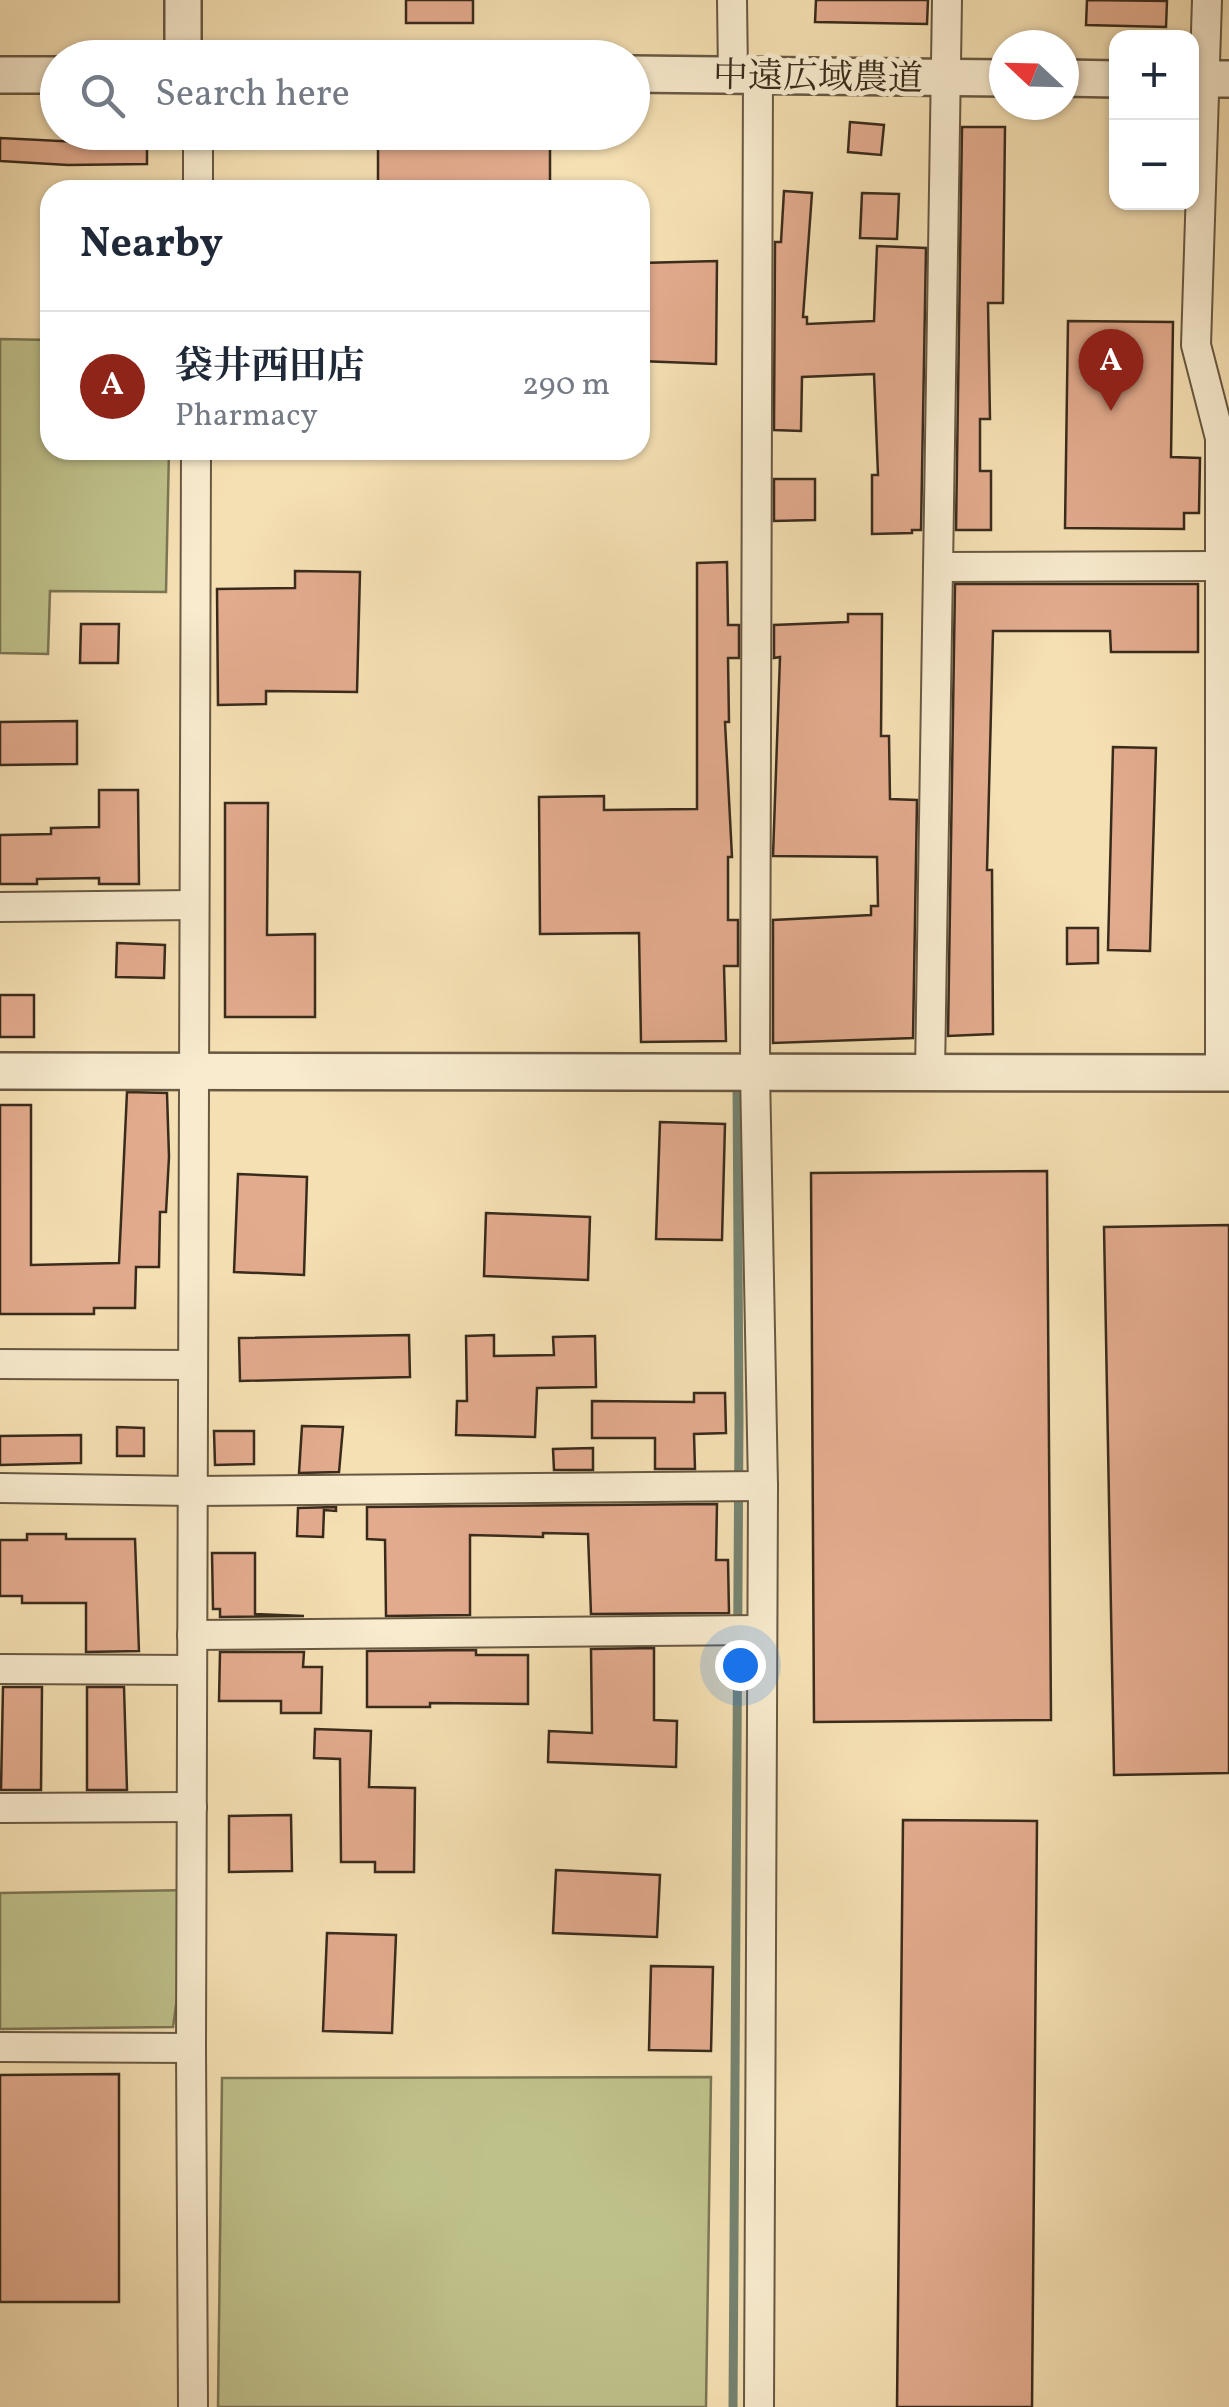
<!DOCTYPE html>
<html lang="en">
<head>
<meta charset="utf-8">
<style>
  :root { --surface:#fff; --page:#f6f6f7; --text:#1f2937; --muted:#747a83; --line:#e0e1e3; --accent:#8f2418 }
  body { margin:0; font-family:Vollkorn,"Noto Serif JP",serif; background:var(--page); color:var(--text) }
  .controls { position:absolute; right:30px; top:30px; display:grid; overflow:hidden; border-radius:20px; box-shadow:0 2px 8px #0004 }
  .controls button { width:90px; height:90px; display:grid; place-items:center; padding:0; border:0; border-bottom:2px solid var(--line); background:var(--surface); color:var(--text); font:50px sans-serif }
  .compass { position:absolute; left:989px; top:30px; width:90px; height:90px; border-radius:50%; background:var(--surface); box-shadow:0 2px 8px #0004; rotate:292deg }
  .you { position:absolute; left:740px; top:1665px; width:35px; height:35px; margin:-25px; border:8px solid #fff; border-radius:50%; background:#1a73e8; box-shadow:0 0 0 15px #1a73e833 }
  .badge { display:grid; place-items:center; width:65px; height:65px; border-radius:50%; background:var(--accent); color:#fff; font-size:32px; font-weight:700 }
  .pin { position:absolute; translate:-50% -82px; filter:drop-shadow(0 2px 5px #0008) }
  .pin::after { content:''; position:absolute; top:52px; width:35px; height:30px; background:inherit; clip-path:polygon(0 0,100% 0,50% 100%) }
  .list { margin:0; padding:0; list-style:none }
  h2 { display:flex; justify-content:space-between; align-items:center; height:130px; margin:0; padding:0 40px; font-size:42px }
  h2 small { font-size:32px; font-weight:400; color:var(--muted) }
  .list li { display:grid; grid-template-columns:65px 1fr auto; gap:30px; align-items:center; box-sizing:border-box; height:150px; padding:0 40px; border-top:2px solid var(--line) }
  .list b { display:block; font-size:38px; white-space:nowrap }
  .list p { margin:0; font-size:32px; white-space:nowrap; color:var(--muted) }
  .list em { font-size:32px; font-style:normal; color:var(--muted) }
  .icon { flex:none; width:55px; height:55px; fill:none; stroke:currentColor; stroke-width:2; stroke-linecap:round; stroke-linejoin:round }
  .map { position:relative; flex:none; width:1229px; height:2407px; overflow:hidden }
  .search { position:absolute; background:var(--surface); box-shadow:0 2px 8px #0004; left:40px; top:40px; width:610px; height:110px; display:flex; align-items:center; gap:25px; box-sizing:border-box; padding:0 35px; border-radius:55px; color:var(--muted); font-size:38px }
  .panel { position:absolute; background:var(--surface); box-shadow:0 2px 8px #0004; left:40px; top:180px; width:610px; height:280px; border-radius:30px }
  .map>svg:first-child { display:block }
  .green { fill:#bfc18b; stroke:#7c7654; stroke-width:2.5 }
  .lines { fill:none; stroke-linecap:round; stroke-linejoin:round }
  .stream { stroke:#758370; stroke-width:9 }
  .building { fill:#e3ab8e; stroke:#392b1c; stroke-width:2.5 }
  .minor-casing { stroke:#685842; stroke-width:32 }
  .tertiary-casing { stroke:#685842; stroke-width:40 }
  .minor { stroke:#f8ebce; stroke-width:28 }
  .tertiary { stroke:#f8ebce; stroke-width:35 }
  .labels { text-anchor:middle; stroke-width:10; stroke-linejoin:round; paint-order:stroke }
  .street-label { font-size:35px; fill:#392b1c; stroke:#f8ebce }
</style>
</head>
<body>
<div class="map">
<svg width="1229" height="2407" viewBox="0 0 1229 2407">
  <rect width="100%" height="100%" fill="#f5e0b3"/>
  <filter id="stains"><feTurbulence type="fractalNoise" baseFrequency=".002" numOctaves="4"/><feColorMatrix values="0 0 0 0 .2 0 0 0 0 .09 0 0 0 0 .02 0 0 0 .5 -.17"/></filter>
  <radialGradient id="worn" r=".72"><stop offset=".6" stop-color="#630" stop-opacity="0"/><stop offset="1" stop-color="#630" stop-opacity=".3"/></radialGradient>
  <!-- green -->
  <g class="green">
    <polygon points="0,339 50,340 50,450 169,450 166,592 50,591 48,654 0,653"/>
    <polygon points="192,1890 173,2027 0,2029 0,1893"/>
    <polygon points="711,2077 706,2407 218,2407 222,2078"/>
  </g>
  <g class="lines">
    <!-- stream -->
    <polyline class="stream" points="733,2407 739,1421 737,1080"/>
  </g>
  <!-- building -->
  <g class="building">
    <rect x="406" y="0" width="67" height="23"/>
    <polygon points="816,0 928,0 927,24 815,22"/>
    <polygon points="1087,0 1167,1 1166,27 1086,25"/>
    <polygon points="850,122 884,125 881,155 848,152"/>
    <polygon points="962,127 1005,127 1003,303 988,303 990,419 980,419 980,471 991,471 991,530 956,530"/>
    <polygon points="99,132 147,132 147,164 68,165 0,161 0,138 99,143"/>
    <polygon points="471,132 550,132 550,190 378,187 378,145 471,146"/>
    <polygon points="784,191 812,193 803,317 807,317 807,324 874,321 877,246 926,248 921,530 912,530 912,533 872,534 872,475 878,475 874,374 802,377 801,431 774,430 775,242 781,242"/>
    <polygon points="862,193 899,194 897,239 860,238"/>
    <polygon points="717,261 716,364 640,361 640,263"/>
    <polygon points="1068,321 1173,322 1171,457 1200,458 1199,513 1184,513 1184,529 1065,528"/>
    <polygon points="774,479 815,479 815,520 774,521"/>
    <polygon points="727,562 728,625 739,625 739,658 728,658 729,722 725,722 732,857 728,857 728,920 738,920 738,966 724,966 726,1041 641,1042 639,933 540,934 539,797 604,796 604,810 697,809 697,563"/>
    <polygon points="295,571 360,572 357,692 266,691 266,704 218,705 217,589 295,588"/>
    <polygon points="955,584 1198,584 1198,652 1111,652 1110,631 993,631 987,870 992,870 993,1034 948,1036"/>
    <polygon points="848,614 882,614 881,736 889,736 890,799 917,800 913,1038 773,1043 773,920 871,915 871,906 878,906 877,857 773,856 780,657 774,658 774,625 848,622"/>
    <polygon points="81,624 119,624 118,663 80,663"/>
    <polygon points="77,721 77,764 0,765 0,722"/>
    <polygon points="1113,747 1156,748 1150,951 1108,950"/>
    <polygon points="99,790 138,790 139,884 99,884 99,878 37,879 37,884 0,884 0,835 51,834 51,828 99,827"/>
    <polygon points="225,803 268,803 267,935 315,934 315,1017 225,1017"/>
    <polygon points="1067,928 1098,928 1098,963 1067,964"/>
    <polygon points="117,943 165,945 164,978 116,977"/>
    <rect x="0" y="995" width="34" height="42"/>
    <polygon points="127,1092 167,1093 169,1157 166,1212 160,1212 159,1267 136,1267 135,1308 94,1308 94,1314 0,1314 0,1105 31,1105 31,1265 119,1263"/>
    <polygon points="660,1122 725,1124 722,1240 656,1239"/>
    <polygon points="1047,1171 1051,1720 814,1722 811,1173"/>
    <polygon points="238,1174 307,1177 304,1275 234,1272"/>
    <polygon points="486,1213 590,1217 588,1280 484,1276"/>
    <polygon points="1229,1225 1229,1773 1114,1775 1104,1227"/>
    <polygon points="409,1335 410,1377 240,1381 239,1338"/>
    <polygon points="494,1335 494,1356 554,1355 553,1337 595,1336 596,1387 537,1388 535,1437 456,1435 457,1401 467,1401 466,1336"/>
    <polygon points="694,1393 725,1393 726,1433 694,1434 695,1469 655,1469 655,1438 592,1438 592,1401 694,1402"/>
    <polygon points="302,1426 343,1427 339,1472 299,1473"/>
    <polygon points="117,1427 144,1428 144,1456 117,1456"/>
    <polygon points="214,1431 254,1431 254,1464 215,1465"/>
    <polygon points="81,1435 81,1463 0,1465 0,1436"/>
    <polygon points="593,1448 593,1470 554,1470 553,1449"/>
    <polygon points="717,1504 716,1560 728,1560 729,1613 591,1614 588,1534 543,1533 543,1537 470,1535 470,1615 386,1616 385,1540 367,1539 367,1507"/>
    <polygon points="336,1507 336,1511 324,1510 323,1537 297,1536 298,1508"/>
    <polygon points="27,1534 66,1534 66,1539 135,1539 139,1651 86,1652 86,1603 22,1603 22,1596 0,1596 0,1540 27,1540"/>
    <polygon points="212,1553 255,1553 255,1614 304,1616 220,1617 220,1609 213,1609"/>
    <polygon points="654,1648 654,1720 677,1721 676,1767 548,1762 549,1731 592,1733 591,1649"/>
    <polygon points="476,1650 476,1655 528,1655 528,1704 430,1703 430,1707 367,1707 367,1651"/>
    <polygon points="220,1652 304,1652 303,1667 322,1667 321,1713 281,1713 281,1701 219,1701"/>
    <polygon points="3,1687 42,1687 41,1790 1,1790"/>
    <polygon points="87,1687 124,1687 127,1790 87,1790"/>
    <polygon points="315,1729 371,1731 369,1787 415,1788 414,1872 375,1872 375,1862 341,1862 340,1759 314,1758"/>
    <polygon points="291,1815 292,1871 229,1872 229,1816"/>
    <polygon points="903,1820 1037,1821 1032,2407 897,2407"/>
    <polygon points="556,1870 660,1875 657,1937 553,1933"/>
    <polygon points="327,1933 396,1935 392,2033 323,2031"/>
    <polygon points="651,1966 713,1967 711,2051 649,2050"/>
    <polygon points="119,2074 119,2302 0,2302 0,2075"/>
  </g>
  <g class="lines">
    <defs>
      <g id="minor">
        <polyline points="732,0 733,74"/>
        <polyline points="1207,0 1196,345 1220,438 1220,1073"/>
        <polyline points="758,74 755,1072 763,1486 759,2407"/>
        <polyline points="198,190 198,132"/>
        <polyline points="938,567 1220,566"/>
        <polyline points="0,907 194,905"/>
        <polyline points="930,1073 947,0"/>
        <polyline points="0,1364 193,1365"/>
        <polyline points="0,1488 192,1491 763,1486"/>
        <polyline points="192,1635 761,1630"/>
        <polyline points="0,1669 192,1670"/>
        <polyline points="0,1808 192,1807"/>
        <polyline points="0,2047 191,2048"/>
        <polyline points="193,2407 191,2048 196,450"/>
      </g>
      <g id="tertiary">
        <polyline points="183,58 183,0"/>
        <polyline points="632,74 1004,78"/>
        <polyline points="0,75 58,75"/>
        <polyline points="1064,78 1116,79"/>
        <polyline points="1192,79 1229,79"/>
        <polyline points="0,1071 1229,1073"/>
      </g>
    </defs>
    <!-- minor casing -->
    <use href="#minor" class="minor-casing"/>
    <!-- tertiary casing -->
    <use href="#tertiary" class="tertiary-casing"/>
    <!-- minor -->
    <use href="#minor" class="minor"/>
    <!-- tertiary -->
    <use href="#tertiary" class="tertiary"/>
  </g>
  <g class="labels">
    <!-- street labels -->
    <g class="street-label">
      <text transform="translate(818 76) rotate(1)" y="12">中遠広域農道</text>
    </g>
  </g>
  <rect width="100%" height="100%" filter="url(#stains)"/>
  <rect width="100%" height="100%" fill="url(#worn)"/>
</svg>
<div class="controls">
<button>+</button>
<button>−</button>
</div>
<svg class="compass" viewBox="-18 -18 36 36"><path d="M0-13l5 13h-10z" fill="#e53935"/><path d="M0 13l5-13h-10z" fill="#747a83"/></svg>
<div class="you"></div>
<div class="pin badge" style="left:1111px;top:411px">A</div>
<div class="search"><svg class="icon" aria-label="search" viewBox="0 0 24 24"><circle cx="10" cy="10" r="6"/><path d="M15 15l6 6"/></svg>Search here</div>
<section class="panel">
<h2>Nearby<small></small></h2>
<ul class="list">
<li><span class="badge">A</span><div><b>袋井西田店</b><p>Pharmacy</p></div><em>290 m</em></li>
</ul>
</section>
</div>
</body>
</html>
